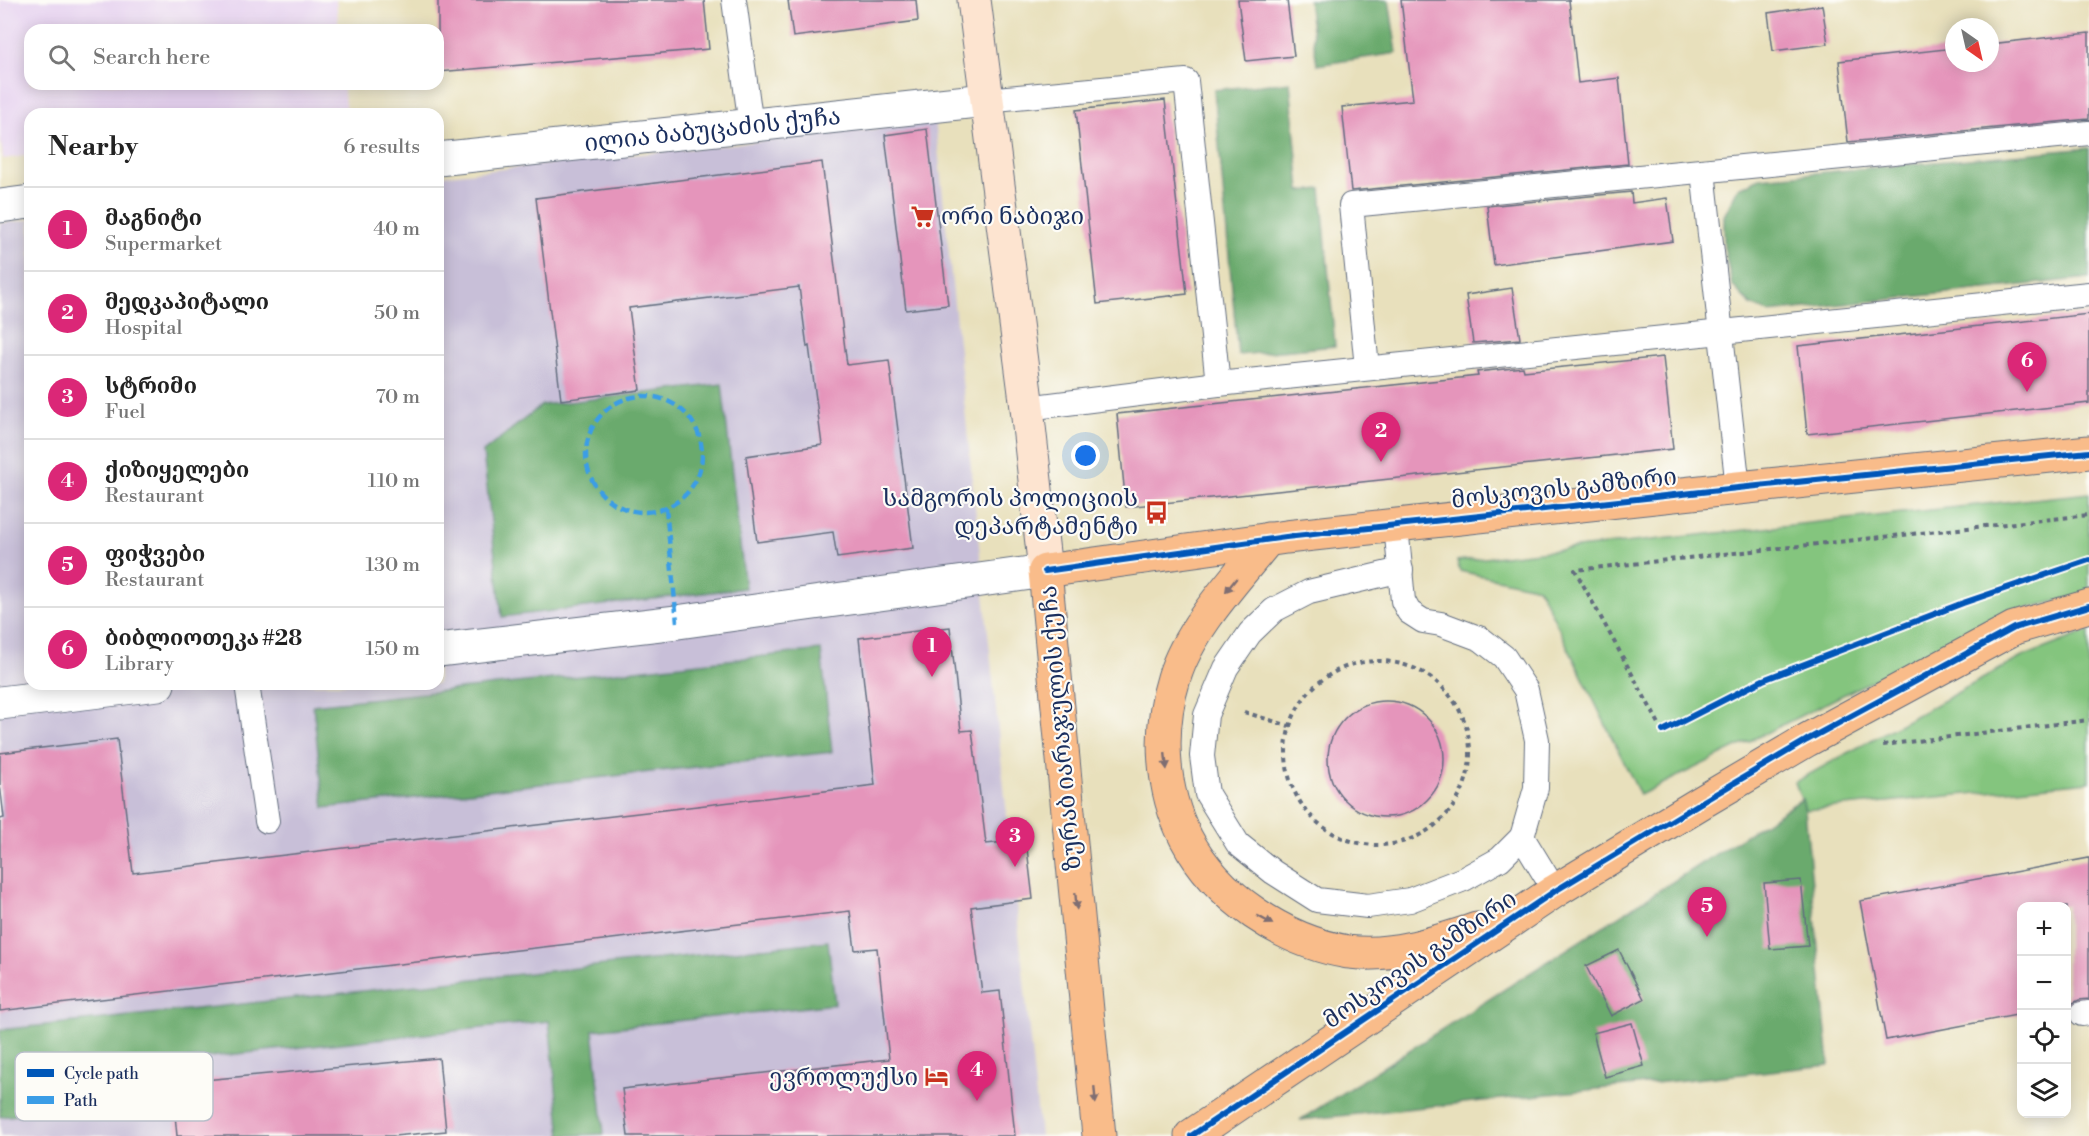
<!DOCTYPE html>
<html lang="en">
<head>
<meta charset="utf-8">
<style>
  :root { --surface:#fff; --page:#f2f2f2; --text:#222; --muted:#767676; --line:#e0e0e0; --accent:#db2777 }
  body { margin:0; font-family:"Libre Bodoni","Noto Serif Georgian",serif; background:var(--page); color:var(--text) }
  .controls { position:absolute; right:18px; bottom:18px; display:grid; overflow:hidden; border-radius:12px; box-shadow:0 3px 15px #0003 }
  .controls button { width:54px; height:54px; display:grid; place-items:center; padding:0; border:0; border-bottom:2px solid var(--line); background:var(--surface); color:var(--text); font:30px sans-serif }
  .compass { position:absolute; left:1945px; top:18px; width:54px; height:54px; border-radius:50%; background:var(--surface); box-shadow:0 3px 15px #0003; rotate:146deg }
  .you { position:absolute; left:1086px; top:456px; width:21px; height:21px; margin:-15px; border:4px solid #fff; border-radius:50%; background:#1a73e8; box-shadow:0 0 0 9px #1a73e833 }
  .badge { display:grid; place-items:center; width:39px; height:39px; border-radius:50%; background:var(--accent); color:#fff; font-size:20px; font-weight:700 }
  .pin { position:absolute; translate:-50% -50px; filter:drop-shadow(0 2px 3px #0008) }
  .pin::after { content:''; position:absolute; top:32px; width:21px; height:18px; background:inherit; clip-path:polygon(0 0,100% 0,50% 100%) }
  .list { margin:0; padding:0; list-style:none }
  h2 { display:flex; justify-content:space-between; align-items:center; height:78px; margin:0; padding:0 24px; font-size:26px }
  h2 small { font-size:20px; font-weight:400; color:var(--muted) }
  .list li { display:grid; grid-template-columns:39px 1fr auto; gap:18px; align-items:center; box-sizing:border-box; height:84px; padding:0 24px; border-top:2px solid var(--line) }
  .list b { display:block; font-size:22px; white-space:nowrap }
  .list p { margin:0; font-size:20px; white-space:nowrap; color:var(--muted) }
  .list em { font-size:20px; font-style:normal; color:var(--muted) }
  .icon { flex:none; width:33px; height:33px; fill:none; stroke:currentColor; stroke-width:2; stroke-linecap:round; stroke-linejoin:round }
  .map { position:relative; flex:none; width:2089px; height:1136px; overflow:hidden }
  .search { position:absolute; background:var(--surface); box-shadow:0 3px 15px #0003; left:24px; top:24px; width:420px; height:66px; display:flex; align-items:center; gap:15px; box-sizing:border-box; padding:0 21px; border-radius:18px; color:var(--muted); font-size:22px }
  .panel { position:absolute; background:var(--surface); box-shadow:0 3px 15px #0003; left:24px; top:108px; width:420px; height:582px; border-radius:18px }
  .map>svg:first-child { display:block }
  .built { fill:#e6d2f0 }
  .industrial { fill:#c8bfd8 }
  .green { fill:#84c57e; stroke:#507a6e; stroke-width:1.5 }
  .forest { fill:#6baa6d; stroke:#436c66; stroke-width:1.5 }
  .building { fill:#e595bb }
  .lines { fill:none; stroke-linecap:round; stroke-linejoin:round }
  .service-casing { stroke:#636d7f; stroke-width:26 }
  .minor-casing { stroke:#636d7f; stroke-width:35 }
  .tertiary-casing { stroke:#636d7f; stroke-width:35 }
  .secondary-casing { stroke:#636d7f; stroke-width:35 }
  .primary-casing { stroke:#636d7f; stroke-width:35 }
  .path { stroke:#636d7f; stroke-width:4; stroke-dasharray:4.5 4.5; stroke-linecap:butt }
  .service { stroke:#fff; stroke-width:24 }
  .minor { stroke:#fff; stroke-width:33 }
  .tertiary { stroke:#fff; stroke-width:33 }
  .secondary { stroke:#fde4d0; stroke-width:33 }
  .primary { stroke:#f9bc8a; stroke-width:33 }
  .quiet { stroke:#3b9de6; stroke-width:4.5; stroke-dasharray:9 4.5; stroke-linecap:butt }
  .cycleway-casing { stroke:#fdfcf7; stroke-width:10 }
  .cycleway { stroke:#0057b8; stroke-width:6 }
  .oneway { fill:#7f6e72 }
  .labels { text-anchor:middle; stroke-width:4.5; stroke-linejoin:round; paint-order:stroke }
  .street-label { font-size:24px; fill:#1b2f5e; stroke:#fdfcf7 }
  .poi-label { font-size:24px; fill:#1b2f5e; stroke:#fdfcf7; text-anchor:end }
  .key { fill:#fdfcf7; stroke:#b9bec9; stroke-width:1.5 }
  .key-label { font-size:16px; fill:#1b2f5e }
</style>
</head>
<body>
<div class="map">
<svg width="2089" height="1136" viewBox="0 0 2089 1136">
  <rect width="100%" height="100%" fill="#fdfcf7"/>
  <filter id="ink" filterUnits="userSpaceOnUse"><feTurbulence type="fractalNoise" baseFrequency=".0167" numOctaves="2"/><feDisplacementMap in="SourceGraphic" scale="12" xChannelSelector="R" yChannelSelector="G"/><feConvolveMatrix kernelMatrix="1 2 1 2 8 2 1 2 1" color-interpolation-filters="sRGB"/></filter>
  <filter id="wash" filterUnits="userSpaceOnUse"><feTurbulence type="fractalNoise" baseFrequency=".008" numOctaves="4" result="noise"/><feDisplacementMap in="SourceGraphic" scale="24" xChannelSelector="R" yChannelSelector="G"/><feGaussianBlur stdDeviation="1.35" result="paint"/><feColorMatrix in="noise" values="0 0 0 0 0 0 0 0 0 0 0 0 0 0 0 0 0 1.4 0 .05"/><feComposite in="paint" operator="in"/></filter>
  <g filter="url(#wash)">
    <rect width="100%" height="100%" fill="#e8e0bc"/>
    <!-- built -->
    <polygon class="built" points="0,0 336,0 339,30 30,30 30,84 343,84 346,114 30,114 30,155 3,159 0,136"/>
    <!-- industrial -->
    <polygon class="industrial" points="935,119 1040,1136 0,1136 0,223 30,220 30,684 438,684 438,176 903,126"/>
    <!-- green -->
    <g class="green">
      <polygon points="2089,493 2089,594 2013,611 1640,795 1539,588 1460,571 1457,561"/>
      <polygon points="2089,631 2089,782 1805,810 1795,782 2022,657"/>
    </g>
    <!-- forest -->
    <g class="forest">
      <polygon points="1308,0 1389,0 1397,53 1317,65"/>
      <polygon points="1290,82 1300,191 1321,189 1335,346 1238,355 1214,90"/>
      <polygon points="2089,148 2089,278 1769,312 1751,305 1732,285 1724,247 1724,216 1738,188 1760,178"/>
      <polygon points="722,384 745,588 502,617 483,452 542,405"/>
      <polygon points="821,650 832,752 324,808 313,705"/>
      <polygon points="1802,799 1805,810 1829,1065 1300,1120"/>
      <polygon points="828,941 835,1004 593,1030 604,1134 561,1136 549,1021 161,1062 164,1099 0,1117 0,1030"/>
    </g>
    <g id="blocks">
      <!-- building -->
      <g class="building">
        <polygon points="438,0 704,0 709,49 438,72"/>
        <polygon points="788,0 916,0 918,21 793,37"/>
        <polygon points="1238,0 1287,0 1294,56 1246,61"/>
        <polygon points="1401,0 1569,0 1578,83 1619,78 1628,164 1351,191 1342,107 1413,100"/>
        <polygon points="1822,5 1828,44 1773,51 1768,13"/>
        <polygon points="2089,33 2089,119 1848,142 1839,61 1954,48 1954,63 1990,63 1990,44"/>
        <polygon points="1165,100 1187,294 1097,304 1076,110"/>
        <polygon points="927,129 948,305 906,310 885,135"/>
        <polygon points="822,162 847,365 889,360 913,548 837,558 833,532 757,542 746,456 822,445 809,346 807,347 799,287 629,308 640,390 561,400 536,198"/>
        <polygon points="1631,192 1632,203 1667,198 1673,241 1494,265 1487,206"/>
        <polygon points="1512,288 1520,339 1473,343 1466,295"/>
        <polygon points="2089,314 2089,403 1807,434 1798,346"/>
        <polygon points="1663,357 1673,449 1126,507 1117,414 1478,376 1477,372 1523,367 1524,371"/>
        <polygon points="950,627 961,731 972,730 986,844 1026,840 1033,899 971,907 982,993 1000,991 1015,1136 628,1136 622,1089 889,1059 877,948 855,950 850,911 0,1011 0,819 4,818 0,784 0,753 117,739 133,873 875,785 859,638"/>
        <circle cx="1386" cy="759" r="58"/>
        <polygon points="2089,858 2089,999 2079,1000 2067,1006 2067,906 2022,906 2022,1014 1886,1040 1860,901"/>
        <polygon points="1801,880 1808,946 1770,949 1764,883"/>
        <polygon points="1619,950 1644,999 1611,1016 1586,966"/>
        <polygon points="1632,1023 1644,1066 1605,1077 1593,1033"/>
        <polygon points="439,1058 446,1131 394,1136 177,1136 172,1083"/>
      </g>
    </g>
  </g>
  <g filter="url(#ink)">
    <use href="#blocks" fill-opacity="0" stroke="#636d7f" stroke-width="1.5"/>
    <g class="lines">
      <defs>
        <g id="service">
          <polyline points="734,0 751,126"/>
          <polyline points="986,100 1186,81 1218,384"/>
          <polyline points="1703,171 1738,488"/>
          <polyline points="1367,368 1351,205 2089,133"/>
          <polyline points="1027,408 1218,384 2089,294"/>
          <polyline points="1396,525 1403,601 1409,612 1423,621 1441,624 1481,639 1504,657 1526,690 1537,740 1536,788 1522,837 1555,891"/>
          <polyline points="1401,570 1309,592 1274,610 1250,633 1226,668 1206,715 1202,756 1207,794 1238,844 1273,872 1317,900 1368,906 1410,900 1464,879 1500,859 1522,837"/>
          <polyline points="247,684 267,821"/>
          <polyline points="2082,1014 2089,1013"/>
        </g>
        <g id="minor">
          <polyline points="438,650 677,622 1045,571"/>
          <polyline points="0,703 158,684"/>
        </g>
        <g id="tertiary">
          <path id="s1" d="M 438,159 L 986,100"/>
          <polyline points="0,206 30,202"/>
        </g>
        <polyline id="secondary" points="974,0 1027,408 1045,571"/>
        <g id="primary">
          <path d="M 1268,539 C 1236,579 1189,628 1174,678 C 1158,729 1161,790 1186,838 C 1217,897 1283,941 1348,952 C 1392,958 1437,942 1477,929"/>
          <polyline points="1099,1136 1045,571 1286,537 1738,488 2089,452"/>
          <polyline points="1191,1136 1555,891 1702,802 1807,740 2014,628 2089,606"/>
        </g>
      </defs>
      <!-- service casing -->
      <use href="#service" class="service-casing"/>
      <!-- minor casing -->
      <use href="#minor" class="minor-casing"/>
      <!-- tertiary casing -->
      <use href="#tertiary" class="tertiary-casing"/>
      <!-- secondary casing -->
      <use href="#secondary" class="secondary-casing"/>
      <!-- primary casing -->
      <use href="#primary" class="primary-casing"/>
      <!-- path -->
      <g class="path">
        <circle cx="1378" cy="753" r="92"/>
        <polyline points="1244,712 1289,726"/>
        <polyline points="1663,731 1575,570 2089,515"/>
        <polyline points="1883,745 2089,720"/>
      </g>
      <!-- service -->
      <use href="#service" class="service"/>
      <!-- minor -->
      <use href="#minor" class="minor"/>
      <!-- tertiary -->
      <use href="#tertiary" class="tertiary"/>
      <!-- secondary -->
      <use href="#secondary" class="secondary"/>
      <!-- primary -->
      <use href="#primary" class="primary"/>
      <!-- quiet -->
      <g class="quiet">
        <circle cx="644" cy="454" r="58"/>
        <polyline points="666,508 677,622"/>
      </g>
      <defs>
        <g id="cycleway">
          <polyline points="1045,571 1286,537 1738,488 2089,452"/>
          <polyline points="1663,731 1763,680 1963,603 2089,560"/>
          <polyline points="1191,1136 1555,891 1702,802 1807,740 2014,628 2089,606"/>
        </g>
      </defs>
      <!-- cycleway casing -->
      <use href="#cycleway" class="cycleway-casing"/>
      <!-- cycleway -->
      <use href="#cycleway" class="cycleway"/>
    </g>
    <!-- one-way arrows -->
    <defs><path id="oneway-solid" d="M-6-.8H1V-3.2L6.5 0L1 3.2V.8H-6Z" transform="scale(1.5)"/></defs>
    <g class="oneway">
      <use href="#oneway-solid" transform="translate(1231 585) rotate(129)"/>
      <use href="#oneway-solid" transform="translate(1166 761) rotate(84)"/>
      <use href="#oneway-solid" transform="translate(1076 901) rotate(85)"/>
      <use href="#oneway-solid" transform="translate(1265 920) rotate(29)"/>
      <use href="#oneway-solid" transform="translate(1095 1095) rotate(85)"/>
    </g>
  </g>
  <!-- icons -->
  <defs>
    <symbol id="supermarket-bare" viewBox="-9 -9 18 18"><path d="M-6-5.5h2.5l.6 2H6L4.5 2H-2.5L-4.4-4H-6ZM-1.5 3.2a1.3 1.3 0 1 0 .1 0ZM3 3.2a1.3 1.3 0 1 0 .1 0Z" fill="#c8321e" stroke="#fdfcf7" stroke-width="2.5" paint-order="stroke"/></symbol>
    <symbol id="bus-bare" viewBox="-9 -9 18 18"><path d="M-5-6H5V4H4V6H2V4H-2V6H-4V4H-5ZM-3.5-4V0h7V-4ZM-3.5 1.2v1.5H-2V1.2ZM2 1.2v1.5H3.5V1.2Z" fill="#c8321e" stroke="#fdfcf7" stroke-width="2.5" paint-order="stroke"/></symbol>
    <symbol id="hotel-bare" viewBox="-9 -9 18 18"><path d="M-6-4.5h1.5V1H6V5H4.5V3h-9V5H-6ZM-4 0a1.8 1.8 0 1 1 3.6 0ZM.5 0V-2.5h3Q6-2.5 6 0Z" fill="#c8321e" stroke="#fdfcf7" stroke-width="2.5" paint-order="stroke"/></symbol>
  </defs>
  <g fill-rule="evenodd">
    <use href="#supermarket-bare" x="906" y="200" width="33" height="33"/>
    <use href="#bus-bare" x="1140" y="496" width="33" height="33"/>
    <use href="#hotel-bare" x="920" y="1060" width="33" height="33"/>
  </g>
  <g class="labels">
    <!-- street labels -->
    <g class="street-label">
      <text dy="8" stroke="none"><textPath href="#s1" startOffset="276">ილია ბაბუცაძის ქუჩა</textPath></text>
      <text transform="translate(1564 488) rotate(-6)" y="8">მოსკოვის გამზირი</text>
      <text transform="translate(1060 728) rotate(-95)" y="8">ზურაბ იარაჯულის ქუჩა</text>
      <text transform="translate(1420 959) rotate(-34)" y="8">მოსკოვის გამზირი</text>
    </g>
    <!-- poi labels -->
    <g class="poi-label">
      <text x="941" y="224" text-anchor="start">ორი ნაბიჯი</text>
      <text x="1138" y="506">სამგორის პოლიციის<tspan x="1138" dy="28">დეპარტამენტი</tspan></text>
      <text x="918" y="1085">ევროლუქსი</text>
    </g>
  </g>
  <!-- legend -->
  <rect x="15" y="1052" width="198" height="69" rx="9" class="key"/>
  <rect x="27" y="1069" width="27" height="8" fill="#0057b8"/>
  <rect x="27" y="1096" width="27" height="8" fill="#3b9de6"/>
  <g class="key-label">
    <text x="64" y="1079">Cycle path</text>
    <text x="64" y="1106">Path</text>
  </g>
</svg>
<div class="controls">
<button>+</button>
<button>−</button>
<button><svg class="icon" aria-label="locate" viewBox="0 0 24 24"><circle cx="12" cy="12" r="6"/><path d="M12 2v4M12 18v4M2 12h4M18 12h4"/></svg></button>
<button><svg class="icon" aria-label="layers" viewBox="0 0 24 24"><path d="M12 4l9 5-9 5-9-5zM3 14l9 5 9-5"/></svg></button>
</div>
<svg class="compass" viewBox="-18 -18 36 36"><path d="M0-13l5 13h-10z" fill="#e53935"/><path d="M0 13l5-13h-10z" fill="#767676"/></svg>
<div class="you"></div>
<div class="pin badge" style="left:932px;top:677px">1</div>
<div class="pin badge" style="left:1381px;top:462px">2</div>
<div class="pin badge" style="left:1015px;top:867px">3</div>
<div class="pin badge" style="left:977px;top:1101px">4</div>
<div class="pin badge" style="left:1707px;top:937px">5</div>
<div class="pin badge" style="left:2027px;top:392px">6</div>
<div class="search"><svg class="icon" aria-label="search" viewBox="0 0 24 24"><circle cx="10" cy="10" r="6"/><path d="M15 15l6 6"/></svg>Search here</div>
<section class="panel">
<h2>Nearby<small>6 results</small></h2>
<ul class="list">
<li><span class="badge">1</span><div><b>მაგნიტი</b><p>Supermarket</p></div><em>40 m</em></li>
<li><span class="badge">2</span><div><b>მედკაპიტალი</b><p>Hospital</p></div><em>50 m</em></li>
<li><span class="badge">3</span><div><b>სტრიმი</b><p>Fuel</p></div><em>70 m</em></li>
<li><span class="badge">4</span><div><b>ქიზიყელები</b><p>Restaurant</p></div><em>110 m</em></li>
<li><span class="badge">5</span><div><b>ფიჭვები</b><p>Restaurant</p></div><em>130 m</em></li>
<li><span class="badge">6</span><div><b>ბიბლიოთეკა #28</b><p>Library</p></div><em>150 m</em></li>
</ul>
</section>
</div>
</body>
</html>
